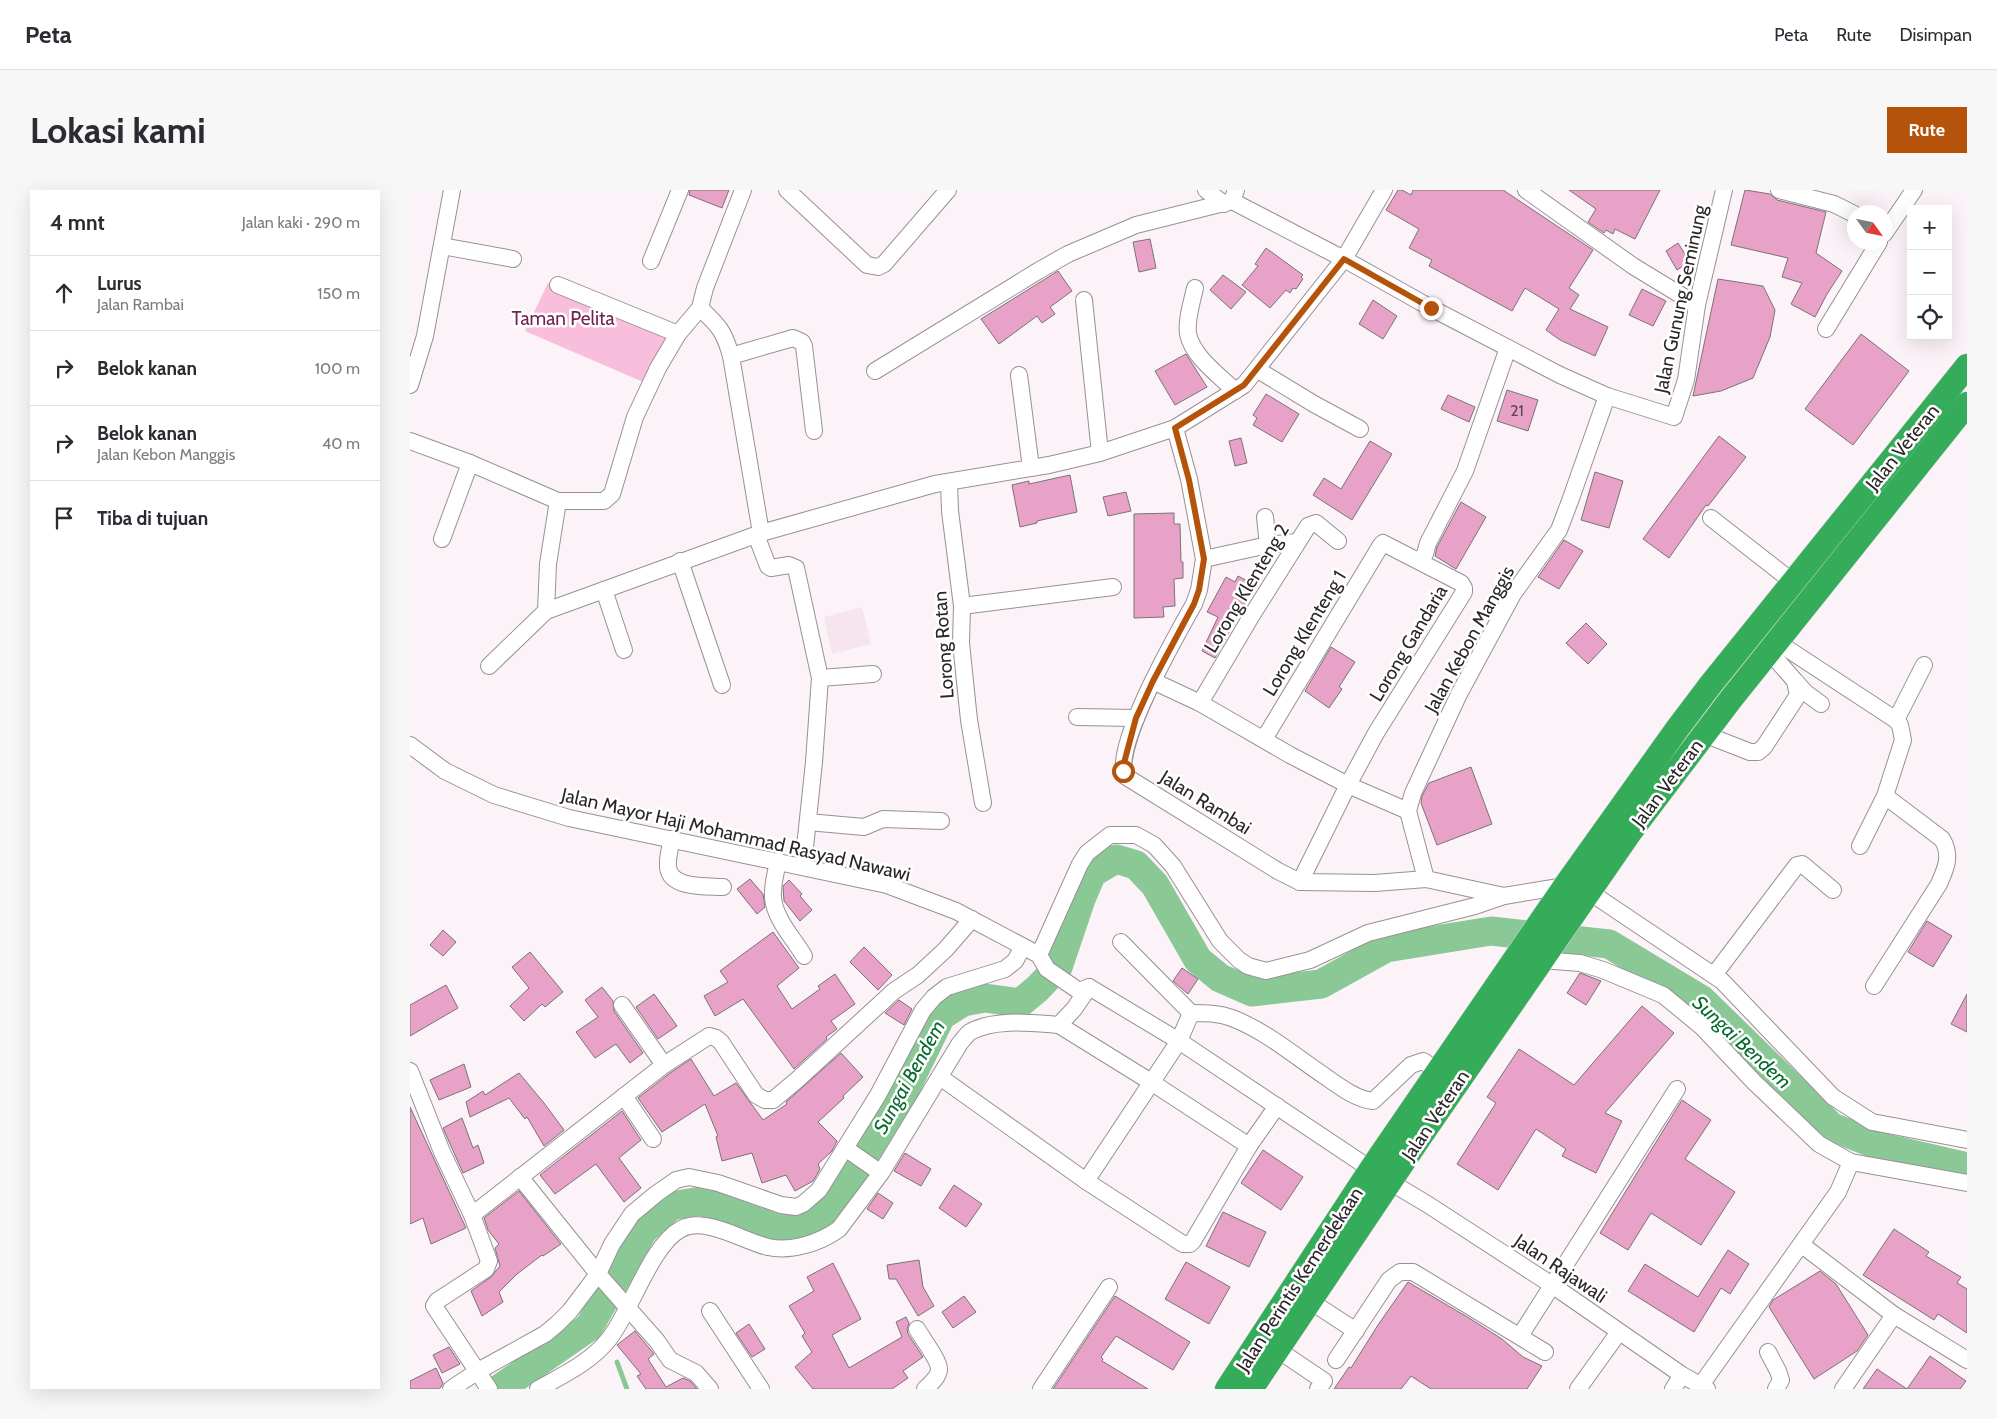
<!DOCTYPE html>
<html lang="id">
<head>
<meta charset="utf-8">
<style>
  :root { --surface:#fff; --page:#f7f7f7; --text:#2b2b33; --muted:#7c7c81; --line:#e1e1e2; --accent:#b45309 }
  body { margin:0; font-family:Cabin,sans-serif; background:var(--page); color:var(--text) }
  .controls { position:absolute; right:15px; top:15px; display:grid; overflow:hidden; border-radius:0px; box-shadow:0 5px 20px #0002 }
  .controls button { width:45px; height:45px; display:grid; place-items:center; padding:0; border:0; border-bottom:1px solid var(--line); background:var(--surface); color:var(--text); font:25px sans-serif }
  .compass { position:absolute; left:1437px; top:15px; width:45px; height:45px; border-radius:50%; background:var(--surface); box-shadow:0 5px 20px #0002; rotate:123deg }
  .stop { position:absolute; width:15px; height:15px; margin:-11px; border:4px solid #b45309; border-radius:50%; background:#fff }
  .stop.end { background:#b45309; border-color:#fff; box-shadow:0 1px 5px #0008 }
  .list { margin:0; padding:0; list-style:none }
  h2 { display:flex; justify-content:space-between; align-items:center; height:65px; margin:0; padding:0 20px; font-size:21px }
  h2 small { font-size:16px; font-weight:400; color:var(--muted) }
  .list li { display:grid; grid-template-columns:32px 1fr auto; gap:15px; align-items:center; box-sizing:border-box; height:75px; padding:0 20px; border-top:1px solid var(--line) }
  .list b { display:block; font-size:19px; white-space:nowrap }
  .list p { margin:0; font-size:16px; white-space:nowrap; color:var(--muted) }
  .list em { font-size:16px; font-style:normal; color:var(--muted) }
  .icon { flex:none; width:28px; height:28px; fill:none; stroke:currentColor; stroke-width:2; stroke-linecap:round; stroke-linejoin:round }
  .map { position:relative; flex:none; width:1557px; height:1199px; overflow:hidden; border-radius:0px }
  header { display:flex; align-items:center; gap:30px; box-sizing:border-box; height:70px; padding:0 25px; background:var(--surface); border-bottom:1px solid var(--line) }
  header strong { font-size:24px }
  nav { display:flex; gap:28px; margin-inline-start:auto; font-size:18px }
  .intro { display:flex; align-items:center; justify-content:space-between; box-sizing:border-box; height:120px; padding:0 30px }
  h1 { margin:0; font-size:35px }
  .button { padding:12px 22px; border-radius:0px; background:var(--accent); color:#fff; font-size:18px; font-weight:700 }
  main { display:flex; gap:30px; padding:0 30px }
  aside { flex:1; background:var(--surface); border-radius:0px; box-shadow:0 5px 20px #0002 }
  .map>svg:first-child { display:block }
  .built { fill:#f6e5ed }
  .green { fill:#f8bedc }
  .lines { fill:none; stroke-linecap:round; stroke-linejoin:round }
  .stream { stroke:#8ac896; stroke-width:5 }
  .river { stroke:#8ac896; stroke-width:29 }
  .building { fill:#e8a2c7; stroke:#7a7276 }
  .minor-casing { stroke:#999094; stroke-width:18 }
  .highway-casing { stroke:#d5d4d4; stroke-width:25 }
  .minor { stroke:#fff; stroke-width:16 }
  .highway { stroke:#34ac59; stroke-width:24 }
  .route { stroke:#b45309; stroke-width:6 }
  .labels { text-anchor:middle; stroke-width:5; stroke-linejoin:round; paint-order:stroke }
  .number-label { font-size:16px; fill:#5a4650 }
  .street-label { font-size:19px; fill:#2b2729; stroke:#fff }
  .park-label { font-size:19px; fill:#712152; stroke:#fff }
  .water-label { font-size:20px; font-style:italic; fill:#056a2d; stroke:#fff }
</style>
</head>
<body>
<header>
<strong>Peta</strong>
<nav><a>Peta</a><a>Rute</a><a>Disimpan</a></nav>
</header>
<div class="intro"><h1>Lokasi kami</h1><a class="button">Rute</a></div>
<main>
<aside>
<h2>4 mnt<small>Jalan kaki · 290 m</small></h2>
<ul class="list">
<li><svg class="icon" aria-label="ahead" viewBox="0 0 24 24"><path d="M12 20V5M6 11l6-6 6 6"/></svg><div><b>Lurus</b><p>Jalan Rambai</p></div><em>150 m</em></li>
<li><svg class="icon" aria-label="right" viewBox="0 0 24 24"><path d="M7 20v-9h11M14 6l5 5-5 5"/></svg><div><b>Belok kanan</b></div><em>100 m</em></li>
<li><svg class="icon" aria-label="right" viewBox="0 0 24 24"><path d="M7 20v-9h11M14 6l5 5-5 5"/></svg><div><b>Belok kanan</b><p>Jalan Kebon Manggis</p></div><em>40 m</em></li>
<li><svg class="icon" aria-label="arrive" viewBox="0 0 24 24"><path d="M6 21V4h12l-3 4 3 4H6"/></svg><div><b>Tiba di tujuan</b></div></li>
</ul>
</aside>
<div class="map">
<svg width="1557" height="1199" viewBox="0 0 1557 1199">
  <rect width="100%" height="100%" fill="#fcf3f8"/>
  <!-- built -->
  <polygon class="built" points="452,417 461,454 422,464 414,427"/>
  <!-- green -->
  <polygon class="green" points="138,93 261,149 233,192 115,141"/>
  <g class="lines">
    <!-- stream -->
    <g class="stream">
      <polyline points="179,1137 188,1148"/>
      <polyline points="207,1172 217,1199"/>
    </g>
    <!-- river -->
    <polyline class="river" points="89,1199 179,1137 233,1041 261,1016 291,1011 368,1039 398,1033 424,1014 497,896 531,826 553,812 575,808 610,813 627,799 648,777 671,709 682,683 706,669 726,675 745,695 788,770 810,788 842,802 911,794 976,758 1081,741 1199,754 1292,810 1422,937 1475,958 1557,977"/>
  </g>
  <!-- building -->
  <g class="building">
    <polygon points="280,0 319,0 312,18 279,5"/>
    <polygon points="988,0 992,0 1001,5 1003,0 1093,0 1183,60 1159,98 1169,105 1160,119 1198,137 1185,166 1150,150 1136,140 1149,119 1115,98 1102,121 1019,76 1022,70 999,58 1009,39 976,20"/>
    <polygon points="1159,0 1250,0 1225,49 1205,39 1203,44 1196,40 1194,43 1178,32 1186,19"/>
    <polygon points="1335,0 1360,4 1367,10 1416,22 1406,63 1432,81 1417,104 1405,127 1381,114 1392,93 1372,87 1378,68 1321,55"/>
    <polygon points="740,49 746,78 729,82 723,52"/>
    <polygon points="1268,53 1280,72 1267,80 1256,61"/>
    <polygon points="856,58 893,85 891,87 893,89 886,99 883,98 880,103 876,100 860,118 832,95 848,76 845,74"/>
    <polygon points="648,81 662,101 640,117 645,124 632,133 627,126 589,154 571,129"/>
    <polygon points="813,85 836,102 821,119 800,100"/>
    <polygon points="1308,89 1353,96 1365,120 1360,147 1343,188 1311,201 1283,206"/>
    <polygon points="1232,99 1256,111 1243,136 1219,125"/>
    <polygon points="963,110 987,126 973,149 949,134"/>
    <polygon points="1451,144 1499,181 1443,255 1395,219"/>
    <polygon points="776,164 797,197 765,215 745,181"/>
    <polygon points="1097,200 1128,210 1118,241 1087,231"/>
    <polygon points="856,204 889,224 872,252 843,235 847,228 843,225"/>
    <polygon points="1038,205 1065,217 1059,232 1031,219"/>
    <polygon points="1309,246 1336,267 1298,316 1296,315 1259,368 1233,349"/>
    <polygon points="831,248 837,273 825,276 819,251"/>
    <polygon points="960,251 982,264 942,330 903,305 914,288 931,299"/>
    <polygon points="1185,282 1213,291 1199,338 1171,330"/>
    <polygon points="660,285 667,322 627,331 627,333 610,337 602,295 619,291 619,294"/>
    <polygon points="716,302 721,321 698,326 693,307"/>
    <polygon points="1051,312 1076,327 1046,379 1025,366 1027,357"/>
    <polygon points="764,323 764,334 770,334 771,372 773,372 773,388 764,389 765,416 753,417 754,427 724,428 724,324"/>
    <polygon points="1154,350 1173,361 1149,399 1128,387"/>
    <polygon points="828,386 845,395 805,468 792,461 808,427 797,422 816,387 825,392"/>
    <polygon points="1176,433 1197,454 1178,474 1156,453"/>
    <polygon points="921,457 945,472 929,497 932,499 919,518 895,501"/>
    <polygon points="1061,577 1082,634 1027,655 1011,613 1012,606 1019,593"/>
    <polygon points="340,689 353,704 355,717 347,724 327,699"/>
    <polygon points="379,690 392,704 390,706 402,720 390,731 374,711 373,696"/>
    <polygon points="1517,731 1542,746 1523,777 1498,762"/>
    <polygon points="33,740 46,752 33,766 20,755"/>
    <polygon points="363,742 389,778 367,796 382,819 410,799 408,796 425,784 445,814 421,831 427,839 416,847 417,849 384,879 333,809 305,826 294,806 318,792 310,781"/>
    <polygon points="454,757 482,785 468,800 440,772"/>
    <polygon points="120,762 153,802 135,817 132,814 114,831 100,816 119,798 102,777"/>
    <polygon points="772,778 788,789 778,804 763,791"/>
    <polygon points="1170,783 1191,791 1176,815 1157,803"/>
    <polygon points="36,795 48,818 0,846 0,815"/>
    <polygon points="192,797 203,811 204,821 233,863 220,873 206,854 185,868 166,842 188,827 175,810"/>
    <polygon points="244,804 267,836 248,849 226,817"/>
    <polygon points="1557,804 1557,842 1541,834"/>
    <polygon points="489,810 502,819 494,835 475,823"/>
    <polygon points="1232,816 1264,843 1195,923 1212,931 1186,983 1152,966 1156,959 1126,939 1088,1000 1047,974 1086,913 1077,907 1109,859 1164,895"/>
    <polygon points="431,863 453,887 433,906 434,908 408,932 427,951 422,961 408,974 410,979 403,991 385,1001 376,985 352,993 342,963 312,971 306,947 308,946 295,914 252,942 228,908 260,883 281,869 304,906 326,893 353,930 377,914 376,912"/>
    <polygon points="54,874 61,897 29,910 20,890"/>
    <polygon points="109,883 134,913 154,940 134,956 117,927 115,929 99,908 60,927 56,912 73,901 75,905"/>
    <polygon points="1272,910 1301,930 1275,969 1325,1002 1291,1055 1241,1023 1218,1060 1190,1043"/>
    <polygon points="0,917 56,1038 21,1054 13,1028 0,1034"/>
    <polygon points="212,921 231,950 209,968 231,998 214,1012 186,974 145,1004 130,985"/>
    <polygon points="52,928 63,958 68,955 74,973 53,983 33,938"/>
    <polygon points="853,960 893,987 871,1020 831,993"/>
    <polygon points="495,963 521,979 511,996 484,981"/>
    <polygon points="544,995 572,1014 556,1037 529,1018"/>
    <polygon points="109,1001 151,1054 133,1066 132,1065 107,1084 89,1102 93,1112 72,1126 61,1101 81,1087 90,1076 85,1058 89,1054 78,1040 74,1028"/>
    <polygon points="468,1003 483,1013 473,1029 457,1019"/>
    <polygon points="813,1022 856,1042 839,1077 796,1056"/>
    <polygon points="1484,1039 1519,1062 1516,1066 1551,1087 1547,1093 1557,1099 1557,1143 1528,1124 1524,1130 1453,1085"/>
    <polygon points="1318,1060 1339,1074 1320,1104 1311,1098 1284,1142 1218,1101 1235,1074 1288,1107"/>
    <polygon points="509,1070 513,1097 524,1116 508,1126 486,1089 479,1089 477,1075"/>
    <polygon points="776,1072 820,1097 799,1134 755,1109"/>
    <polygon points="423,1073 451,1129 422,1145 439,1178 492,1147 486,1132 496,1127 499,1133 497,1139 498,1144 513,1167 493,1181 498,1188 482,1199 403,1199 385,1177 402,1162 392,1146 395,1143 379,1116 404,1101 397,1087"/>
    <polygon points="1410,1081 1426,1094 1458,1145 1447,1161 1404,1189 1359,1117 1363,1110"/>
    <polygon points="998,1092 1059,1128 1092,1149 1113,1167 1132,1176 1117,1199 1021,1199 1001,1186 991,1199 924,1199 939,1177 941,1178 968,1135"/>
    <polygon points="554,1106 566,1122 543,1138 532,1122"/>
    <polygon points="705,1106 780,1152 763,1180 706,1146 691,1167 693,1169 692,1171 738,1199 643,1199"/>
    <polygon points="339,1134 355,1159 342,1167 326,1143"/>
    <polygon points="225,1141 244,1164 238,1169 256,1197 273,1188 280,1191 287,1199 236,1199 227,1186 231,1184 207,1155"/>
    <polygon points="39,1157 50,1174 32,1183 23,1165"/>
    <polygon points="1520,1166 1556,1191 1550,1199 1453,1199 1467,1179 1497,1199"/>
    <polygon points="26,1178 33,1193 31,1197 28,1199 0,1199 0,1191"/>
  </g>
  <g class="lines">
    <defs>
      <g id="minor">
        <polyline points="377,0 457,75 468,77 474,74 538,0"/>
        <polyline points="796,0 814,14"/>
        <polyline points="1116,0 1223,76 1287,115"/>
        <polyline points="1369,0 1424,14 1444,24"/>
        <polyline points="822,11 934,69 1021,118 1150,185 1197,206 1264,227 1276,190 1287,115 1314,0"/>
        <polyline points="1474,44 1504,0"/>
        <polyline points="32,56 103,69"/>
        <polyline points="241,71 270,0"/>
        <polyline points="148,95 268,144"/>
        <path d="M 785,98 C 782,112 776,130 778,144 C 783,167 809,185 825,201"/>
        <polyline points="674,110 690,263"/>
        <path d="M 290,118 C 309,136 314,141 321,166 L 351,343"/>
        <polyline points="1416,139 1469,52"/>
        <polyline points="321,166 383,148 392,152 394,156 404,241"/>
        <polyline points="848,180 904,214 950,239"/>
        <polyline points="465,181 628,81 658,64 726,35 822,11 826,0"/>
        <polyline points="609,185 621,278"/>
        <polyline points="0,195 15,146 42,0"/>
        <path d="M 765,238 L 779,289 L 794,369 L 789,400 L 784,414 C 767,444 703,556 715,586 L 868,681 L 890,692 L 965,693 L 1016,689 L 1094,706 L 1155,696"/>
        <polyline points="0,251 60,273 148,311 194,311 202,304 225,227 248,178 268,144 290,118 295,98 333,0"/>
        <polyline points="539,293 540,321 552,416 551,453 559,530 573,613"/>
        <polyline points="855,327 858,355"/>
        <polyline points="1301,328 1383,392"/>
        <polyline points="346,345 358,376 361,378 379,375 386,378 410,488 404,572 393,676"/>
        <polyline points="32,349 60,273"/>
        <polyline points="794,369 858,355 886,352"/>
        <polyline points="270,371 312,495"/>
        <polyline points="1009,371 1015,364 1018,353 1055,281 1098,158"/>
        <polyline points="194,400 214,460"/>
        <polyline points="552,416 703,397"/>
        <polyline points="136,421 351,343 525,294 639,275 690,263 765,238 834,195 934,69 974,0"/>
        <polyline points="1367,452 1486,530 1490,535 1493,550 1475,606 1450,656"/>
        <polyline points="79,476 136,421 138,374 148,311"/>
        <polyline points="410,488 463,484"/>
        <polyline points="743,491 790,513 880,565 938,595 998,621"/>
        <polyline points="1385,491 1396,503 1411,514"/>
        <polyline points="790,513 842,425 898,336 906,333 928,351"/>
        <polyline points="667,527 726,528"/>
        <polyline points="1486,530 1514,475"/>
        <polyline points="1294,544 1340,562 1348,562 1354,557 1388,505 1385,491 1359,461"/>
        <polyline points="854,549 971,355 973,353 1051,393 1054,398 1054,402 966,543 938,595 890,692"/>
        <polyline points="0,555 35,581 84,605 159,628 477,695 546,721 629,765 637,779 669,801 679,797 769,851 980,992 1017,1014 1142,1095 1272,1185 1297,1199"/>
        <polyline points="398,632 454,637 473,629 531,631"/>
        <path d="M 262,649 C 260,658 257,668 258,677 C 260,699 297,696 313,697"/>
        <path d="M 368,671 C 366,682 362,696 363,707 C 364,728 384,749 394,766"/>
        <polyline points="1016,689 998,621 1003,603 1049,504 1103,404 1149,340 1160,311 1197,206"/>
        <polyline points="1178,701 1312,791 1423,907 1462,932 1557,950"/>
        <polyline points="711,752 781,823"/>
        <polyline points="629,765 670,674 677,663 700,645 726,645 744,655 763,676 810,751 829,770 838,776 856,781 900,770 958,743 1065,716 1094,706"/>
        <polyline points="1131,770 1170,773 1193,780 1253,805 1292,837 1344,892 1409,954 1441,972 1557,993"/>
        <polyline points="1304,785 1387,675 1392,674 1423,700"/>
        <path d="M 1464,796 L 1529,694 C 1536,678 1542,665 1532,649 L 1475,606"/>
        <polyline points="212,815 254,875"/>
        <polyline points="649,835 741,892 839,956"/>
        <polyline points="0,881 32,962 62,1025 79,1071 76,1079 27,1111 24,1116 79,1199"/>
        <path d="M 530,887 L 676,991 L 769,851 L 781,823 C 795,823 809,823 822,828 C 856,841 886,867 916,887 C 930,897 946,909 963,911 L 1001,875 L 1013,871 L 1019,875 L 1026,885"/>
        <polyline points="214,906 243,949"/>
        <polyline points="435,958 471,983"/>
        <polyline points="110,987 188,1084 247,1151 260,1170 286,1183 300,1199"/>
        <polyline points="676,991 773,1054 780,1054 783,1051 839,956 867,916"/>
        <polyline points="62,1025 254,875 299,846 306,848 311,852 346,905 355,910 363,910 387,890 484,801 508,785 536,759 562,729"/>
        <polyline points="1392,1055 1484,1125 1433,1199"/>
        <polyline points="900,1111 946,1141"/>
        <polyline points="300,1121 351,1199"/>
        <polyline points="1484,1125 1557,1170"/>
        <path d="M 507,1139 C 512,1148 529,1170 529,1179 C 529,1187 520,1194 515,1199"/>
        <polyline points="1110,1146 1267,899"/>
        <polyline points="868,1160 914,1191 908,1199"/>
        <polyline points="1358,1162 1368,1181 1371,1190 1366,1199"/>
        <polyline points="926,1170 979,1090 990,1082 1003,1082 1135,1162"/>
        <polyline points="1291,1195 1428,1002 1441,972"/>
        <polyline points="41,1199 68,1181 135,1144 147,1134 160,1121 188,1084 202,1054 222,1024 246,1004 266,990 279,987 308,993 371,1015 386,1017 393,1014 409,1000 468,905 513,820 524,807 537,797 595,779 605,771 613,757"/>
        <path d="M 128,1199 C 153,1185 181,1172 199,1149 C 221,1121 241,1055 271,1039 C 295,1026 333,1051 358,1057 C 381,1062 410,1053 429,1039 L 471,983 L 550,853 C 553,850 556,845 560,842 C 585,828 623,833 649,835 L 664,819 L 679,797"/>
        <polyline points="631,1199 699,1097"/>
        <polyline points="1168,1199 1209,1142"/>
        <polyline points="1263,1199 1272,1185"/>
      </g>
      <g id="highway">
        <polyline points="817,1199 961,979 1155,696 1267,539 1301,494 1557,176"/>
        <polyline points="841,1199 1010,947 1221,641 1321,509 1557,214"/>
      </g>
    </defs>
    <!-- minor casing -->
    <use href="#minor" class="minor-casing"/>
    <!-- highway casing -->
    <use href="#highway" class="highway-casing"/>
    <!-- minor -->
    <use href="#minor" class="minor"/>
    <!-- highway -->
    <use href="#highway" class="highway"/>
  </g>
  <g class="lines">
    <!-- route -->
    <polyline class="route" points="713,581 714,573 726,528 743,491 784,414 789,400 794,369 779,290 765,238 834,195 934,69 1021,118"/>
  </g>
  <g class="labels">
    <!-- number labels -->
    <g class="number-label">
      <text x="1107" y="226">21</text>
    </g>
    <!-- street labels -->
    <g class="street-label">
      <text transform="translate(1270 109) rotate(-78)" y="7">Jalan Gunung Seminung</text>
      <text transform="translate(1492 257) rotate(-51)" y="7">Jalan Veteran</text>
      <text transform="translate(836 398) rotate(-59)" y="7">Lorong Klenteng 2</text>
      <text transform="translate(894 443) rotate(-59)" y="7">Lorong Klenteng 1</text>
      <text transform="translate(1059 449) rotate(-61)" y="7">Jalan Kebon Manggis</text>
      <text transform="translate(998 453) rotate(-59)" y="7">Lorong Gandaria</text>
      <text transform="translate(533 455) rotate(-94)" y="7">Lorong Rotan</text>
      <text transform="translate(1257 593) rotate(-53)" y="7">Jalan Veteran</text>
      <text transform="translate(796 612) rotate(32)" y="7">Jalan Rambai</text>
      <text transform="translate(326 644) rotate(13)" y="7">Jalan Mayor Haji Mohammad Rasyad Nawawi</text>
      <text transform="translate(1025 925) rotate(-56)" y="7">Jalan Veteran</text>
      <text transform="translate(1151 1078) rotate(34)" y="7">Jalan Rajawali</text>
      <text transform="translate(889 1089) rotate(-57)" y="7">Jalan Perintis Kemerdekaan</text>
    </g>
    <!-- park labels -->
    <g class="park-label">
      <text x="153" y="135">Taman Pelita</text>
    </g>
    <!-- water labels -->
    <g class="water-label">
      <text transform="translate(1332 852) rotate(43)" y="7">Sungai Bendem</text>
      <text transform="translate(499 887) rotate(-61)" y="7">Sungai Bendem</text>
    </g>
  </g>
</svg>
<div class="controls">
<button>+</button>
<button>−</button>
<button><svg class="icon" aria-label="locate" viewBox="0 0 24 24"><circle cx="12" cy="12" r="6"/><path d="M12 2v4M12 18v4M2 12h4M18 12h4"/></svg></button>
</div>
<svg class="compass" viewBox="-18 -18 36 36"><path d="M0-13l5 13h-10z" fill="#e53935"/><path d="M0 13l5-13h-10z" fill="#7c7c81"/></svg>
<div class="stop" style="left:713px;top:581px"></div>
<div class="stop end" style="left:1021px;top:118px"></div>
</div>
</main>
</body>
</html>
